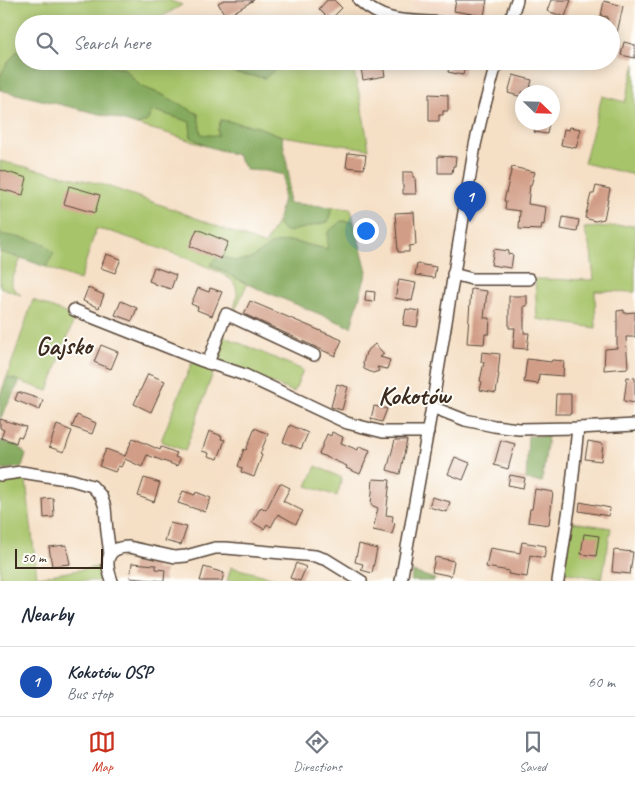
<!DOCTYPE html>
<html lang="en">
<head>
<meta charset="utf-8">
<style>
  :root { --surface:#fff; --page:#f6f6f7; --text:#1f2937; --muted:#747a83; --line:#e0e1e3; --accent:#c8321e }
  body { margin:0; font-family:Caveat,sans-serif; background:var(--page); color:var(--text) }
  .compass { position:absolute; left:515px; top:85px; width:45px; height:45px; border-radius:50%; background:var(--surface); box-shadow:0 2px 12px #0003; rotate:113deg }
  .scale { position:absolute; left:15px; bottom:12px; width:88px; box-sizing:border-box; padding-left:5px; border:2px solid #3b2a1e; border-top:0; font-size:14px; line-height:18px; white-space:nowrap; color:#3b2a1e; -webkit-text-stroke:4px #fdfcf7; paint-order:stroke }
  .you { position:absolute; left:365px; top:230px; width:18px; height:18px; margin:-12px; border:4px solid #fff; border-radius:50%; background:#1a73e8; box-shadow:0 0 0 8px #1a73e833 }
  .badge { display:grid; place-items:center; width:32px; height:32px; border-radius:50%; background:var(--accent); color:#fff; font-size:16px; font-weight:700 }
  .pin { position:absolute; translate:-50% -41px; filter:drop-shadow(0 1px 2px #0008) }
  .pin::after { content:''; position:absolute; top:26px; width:18px; height:15px; background:inherit; clip-path:polygon(0 0,100% 0,50% 100%) }
  .list { margin:0; padding:0; list-style:none }
  h2 { display:flex; justify-content:space-between; align-items:center; height:65px; margin:0; padding:0 20px; font-size:21px }
  h2 small { font-size:16px; font-weight:400; color:var(--muted) }
  .list li { display:grid; grid-template-columns:32px 1fr auto; gap:15px; align-items:center; box-sizing:border-box; height:70px; padding:0 20px; border-top:1px solid var(--line) }
  .list b { display:block; font-size:19px; white-space:nowrap }
  .list p { margin:0; font-size:16px; white-space:nowrap; color:var(--muted) }
  .list em { font-size:16px; font-style:normal; color:var(--muted) }
  .icon { flex:none; width:28px; height:28px; fill:none; stroke:currentColor; stroke-width:2; stroke-linecap:round; stroke-linejoin:round }
  .map { position:relative; flex:none; width:635px; height:581px; overflow:hidden }
  .search { position:absolute; background:var(--surface); box-shadow:0 2px 12px #0003; left:15px; right:15px; top:15px; height:55px; display:flex; align-items:center; gap:12px; box-sizing:border-box; padding:0 18px; border-radius:28px; color:var(--muted); font-size:19px }
  .sheet { height:135px; background:var(--surface) }
  nav { display:flex; justify-content:space-around; align-items:center; box-sizing:border-box; height:70px; border-top:1px solid var(--line); background:var(--surface); font-size:14px; color:var(--muted) }
  nav a { display:grid; justify-items:center; gap:2px }
  nav .on { color:var(--accent) }
  .map>svg:first-child { display:block }
  .built { fill:#f3d4bf }
  .green { fill:#a7c46b; stroke:#717744 }
  .forest { fill:#85aa5f; stroke:#606a3e }
  .building { fill:#d19d86 }
  .lines { fill:none; stroke-linecap:round; stroke-linejoin:round }
  .minor-casing { stroke:#574537; stroke-width:14 }
  .minor { stroke:#fff; stroke-width:11 }
  .labels { text-anchor:middle; stroke-width:4; stroke-linejoin:round; paint-order:stroke }
  .neighbourhood-label { font-size:25px; font-weight:bold; fill:#3b2a1e; stroke:#fdfcf7 }
  .quarter-label { font-size:26px; font-weight:bold; fill:#3b2a1e; stroke:#fdfcf7 }
</style>
</head>
<body>
<div class="map">
<svg width="635" height="581" viewBox="0 0 635 581">
  <rect width="100%" height="100%" fill="#fdfcf7"/>
  <filter id="ink" filterUnits="userSpaceOnUse"><feTurbulence type="fractalNoise" baseFrequency=".02" numOctaves="2"/><feDisplacementMap in="SourceGraphic" scale="10" xChannelSelector="R" yChannelSelector="G"/><feConvolveMatrix kernelMatrix="1 2 1 2 8 2 1 2 1" color-interpolation-filters="sRGB"/></filter>
  <filter id="wash" filterUnits="userSpaceOnUse"><feTurbulence type="fractalNoise" baseFrequency=".0096" numOctaves="4" result="noise"/><feDisplacementMap in="SourceGraphic" scale="20" xChannelSelector="R" yChannelSelector="G"/><feGaussianBlur stdDeviation="1.12" result="paint"/><feColorMatrix in="noise" values="0 0 0 0 0 0 0 0 0 0 0 0 0 0 0 0 0 1.4 0 .05"/><feComposite in="paint" operator="in"/></filter>
  <g filter="url(#wash)">
    <rect width="100%" height="100%" fill="#f5dfc5"/>
    <!-- built -->
    <polygon class="built" points="414,0 487,0 484,16 454,11 449,14 412,7"/>
    <!-- green -->
    <g class="green">
      <polygon points="0,0 168,0 182,5 156,20 163,24 24,24 24,52 17,52 0,77"/>
      <polygon points="98,61 213,61 236,73 281,64 281,61 309,61 322,69 330,61 351,61 360,97 369,149 282,136 258,127 221,120 218,129 218,136 200,135 198,114 163,95 140,86 124,68 116,68"/>
      <polygon points="635,64 635,175 584,163 602,96 625,102"/>
      <polygon points="153,110 190,122 191,137 206,146 170,134 137,125 147,121"/>
      <path d="M 0,161 L 101,184 L 170,208 L 265,245 L 278,220 L 279,227 L 312,225 L 328,222 L 332,207 L 351,209 L 354,222 L 341,221 L 327,249 L 290,241 L 272,244 L 251,259 L 235,261 L 219,255 L 210,265 L 247,284 L 234,313 C 234,301 241,296 234,283 C 226,269 132,239 112,232 L 96,229 L 80,280 L 46,267 L 54,253 L 0,234 Z"/>
      <polygon points="635,225 635,292 595,291 596,328 537,319 535,279 594,280 591,252 584,228"/>
      <polygon points="0,252 21,258 12,280 12,287 21,295 0,287"/>
      <polygon points="33,300 75,317 48,391 7,377"/>
      <polygon points="223,336 303,370 294,392 215,360"/>
      <polygon points="192,362 214,370 185,451 161,441"/>
      <polygon points="316,466 342,478 337,496 307,486"/>
      <polygon points="17,480 26,480 37,577 103,566 107,581 0,581 0,482"/>
      <polygon points="573,522 611,528 602,579 563,572"/>
      <polygon points="231,567 286,581 227,581"/>
    </g>
    <!-- forest -->
    <g class="forest">
      <polygon points="17,51 24,52 24,61 98,61 116,68 124,68 140,86 163,95 198,114 201,134 218,136 218,129 221,120 258,127 282,136 289,176 288,203 332,207 328,222 288,232 279,227 278,220 283,198 284,175 266,171 246,170 237,155 206,146 191,137 190,122 153,110 147,121 137,125 108,116 0,90 0,77 6,65"/>
      <polygon points="213,61 251,61 263,67 281,64 265,78 236,73"/>
      <polygon points="341,221 354,222 367,271 351,327 247,284 210,264 219,255 234,261 250,259 272,244 290,241 327,249 328,232"/>
      <polygon points="0,234 28,239 45,244 54,253 46,267 21,258 0,252"/>
      <polygon points="7,377 20,381 0,419 0,395"/>
      <polygon points="528,436 548,436 542,482 526,480"/>
      <polygon points="0,441 18,446 26,455 22,467 0,470"/>
      <polygon points="413,572 435,579 434,581 410,581"/>
    </g>
    <g id="blocks">
      <!-- building -->
      <g class="building">
        <polygon points="224,0 254,0 226,17 218,3"/>
        <polygon points="327,0 334,0 342,8 330,20 319,9"/>
        <polygon points="456,0 487,0 484,16 454,11"/>
        <polygon points="551,0 571,0 565,17 547,11"/>
        <polygon points="604,1 623,6 615,42 611,41 611,24 607,24 608,17 601,16"/>
        <polygon points="624,42 635,45 635,58 621,55"/>
        <polygon points="366,61 382,61 385,76 363,80 360,62"/>
        <polygon points="450,61 466,61 463,75 448,72"/>
        <polygon points="513,75 532,80 529,92 522,92 522,97 508,93"/>
        <polygon points="429,94 448,95 448,111 443,111 443,115 439,115 439,121 429,121"/>
        <polygon points="536,122 549,122 547,134 534,132"/>
        <polygon points="570,127 581,129 576,148 561,145 564,129 569,130"/>
        <polygon points="348,153 366,155 364,169 346,167"/>
        <polygon points="438,156 456,157 455,166 453,166 452,173 438,173"/>
        <polygon points="512,167 535,172 531,185 530,185 528,204 546,207 544,225 542,224 541,230 519,229 520,211 505,209 506,201 504,201"/>
        <polygon points="0,170 27,178 23,195 0,189"/>
        <polygon points="403,172 413,172 413,177 415,177 416,194 403,194"/>
        <polygon points="69,186 100,195 95,213 64,204"/>
        <polygon points="596,186 610,189 604,219 595,221 585,218 591,194 594,194"/>
        <polygon points="414,212 416,245 409,246 409,252 398,252 395,213"/>
        <polygon points="563,217 579,220 577,232 561,229"/>
        <polygon points="197,229 228,242 221,259 190,246"/>
        <polygon points="494,249 509,251 508,254 513,255 511,268 491,265"/>
        <polygon points="106,254 121,259 115,273 101,268"/>
        <polygon points="417,264 436,267 434,278 415,275"/>
        <polygon points="154,267 176,275 171,289 154,284 154,283 149,281"/>
        <polygon points="399,280 416,283 412,301 395,298"/>
        <polygon points="88,288 104,295 99,308 83,301"/>
        <polygon points="198,288 209,292 210,288 222,292 212,316 197,310 198,307 191,304"/>
        <polygon points="471,289 487,291 484,318 490,318 489,334 485,334 484,344 467,343"/>
        <polygon points="366,291 375,292 374,302 365,301"/>
        <polygon points="509,296 527,296 527,306 524,306 524,333 529,333 527,349 513,348 515,328 509,328"/>
        <polygon points="121,301 137,308 132,321 115,315"/>
        <polygon points="250,301 342,340 335,356 244,314"/>
        <polygon points="406,309 420,311 417,327 403,325"/>
        <polygon points="624,310 624,313 635,312 635,337 626,337 628,368 604,370 605,349 617,348 617,311"/>
        <polygon points="375,344 384,354 380,357 390,360 387,369 377,367 379,371 373,373 364,369 363,363 366,352"/>
        <polygon points="101,345 118,352 111,369 94,362"/>
        <polygon points="482,352 500,354 498,374 499,374 496,393 480,390 482,382 480,381 484,362 481,362"/>
        <polygon points="527,359 551,362 552,360 564,361 563,376 539,374 538,384 524,382"/>
        <polygon points="148,374 165,381 151,412 134,404"/>
        <polygon points="627,377 635,378 635,403 624,401"/>
        <polygon points="337,384 348,387 342,410 331,407"/>
        <polygon points="18,392 43,400 40,410 15,400"/>
        <polygon points="556,394 571,394 571,414 555,414"/>
        <polygon points="374,406 387,409 382,422 371,419"/>
        <polygon points="77,415 96,423 92,434 72,427"/>
        <polygon points="0,419 26,427 22,437 18,436 16,443 1,438 4,430 0,428"/>
        <polygon points="57,425 72,431 64,452 49,447"/>
        <polygon points="290,425 308,433 301,449 283,442"/>
        <polygon points="255,428 268,434 260,454 262,455 254,477 241,472 242,468 238,466 244,449 246,450"/>
        <polygon points="209,431 222,436 221,439 225,440 218,459 208,456 209,453 202,451"/>
        <polygon points="332,432 343,437 341,443 358,450 359,446 370,450 360,474 346,468 347,466 319,454 327,434 331,436"/>
        <polygon points="133,438 160,450 161,447 177,453 175,457 180,459 177,466 147,455 142,467 125,459 121,467 118,466 115,472 99,466 106,449 125,456"/>
        <polygon points="395,440 407,440 400,474 387,470"/>
        <polygon points="501,440 515,444 508,469 494,465"/>
        <polygon points="588,441 603,444 601,461 585,459"/>
        <polygon points="455,457 470,463 463,480 448,474"/>
        <polygon points="510,475 525,478 523,488 508,485"/>
        <polygon points="144,478 160,483 154,502 138,496"/>
        <polygon points="373,479 390,480 386,515 393,516 392,522 395,523 392,534 373,530 378,508 371,505"/>
        <polygon points="280,483 290,488 283,501 303,511 296,524 278,514 271,527 267,524 264,529 252,522 261,507 266,510"/>
        <polygon points="535,489 553,492 549,525 528,522 530,509 532,509"/>
        <polygon points="183,491 195,495 196,492 211,498 205,512 178,503"/>
        <polygon points="432,497 450,502 447,512 429,507"/>
        <polygon points="53,498 54,517 44,518 43,499"/>
        <polygon points="580,502 610,508 609,516 579,511"/>
        <polygon points="170,523 187,527 181,545 165,541"/>
        <polygon points="584,534 599,536 596,556 581,554"/>
        <polygon points="522,542 546,546 544,558 530,555 527,577 508,574 509,571 486,567 490,548 520,553"/>
        <polygon points="359,544 377,549 372,573 361,570 363,564 355,562"/>
        <polygon points="66,545 70,564 52,566 49,547"/>
        <polygon points="614,550 633,552 630,574 612,572"/>
        <polygon points="435,557 454,561 451,576 432,572"/>
        <polygon points="132,563 156,565 156,569 165,570 164,581 130,578"/>
        <polygon points="296,563 306,567 300,581 290,578"/>
        <polygon points="204,567 224,573 222,581 200,581"/>
      </g>
    </g>
  </g>
  <g filter="url(#ink)">
    <use href="#blocks" fill-opacity="0" stroke="#574537" stroke-width="1"/>
    <g class="lines">
      <defs>
        <g id="minor">
          <path d="M 359,0 C 390,28 414,18 451,24"/>
          <polyline points="509,24 517,0"/>
          <polyline points="453,274 472,279 529,279"/>
          <polyline points="74,310 200,360 245,375 347,423 383,432 428,432"/>
          <polyline points="208,363 226,314 314,355"/>
          <polyline points="432,407 465,420 494,426 519,429 578,428 635,425"/>
          <polyline points="0,475 21,472 72,480 92,486 101,496 105,507 107,532 110,554"/>
          <path d="M 112,581 C 105,563 105,547 129,547 L 175,557 L 186,556 L 215,548 L 226,548 L 315,556 L 327,560 L 361,581"/>
          <polyline points="401,581 432,407 475,145 481,119 497,61"/>
          <polyline points="558,581 570,502 578,428"/>
        </g>
      </defs>
      <!-- minor casing -->
      <use href="#minor" class="minor-casing"/>
      <!-- minor -->
      <use href="#minor" class="minor"/>
    </g>
  </g>
  <g class="labels">
    <!-- neighbourhood labels -->
    <g class="neighbourhood-label">
      <text x="64" y="354">Gajsko</text>
    </g>
    <!-- quarter labels -->
    <g class="quarter-label">
      <text x="414" y="404">Kokotów</text>
    </g>
  </g>
</svg>
<svg class="compass" viewBox="-18 -18 36 36"><path d="M0-13l5 13h-10z" fill="#e53935"/><path d="M0 13l5-13h-10z" fill="#747a83"/></svg>
<div class="scale">50 m</div>
<div class="you"></div>
<div class="pin badge" style="left:470px;top:222px;background:#1a4fb4">1</div>
<div class="search"><svg class="icon" aria-label="search" viewBox="0 0 24 24"><circle cx="10" cy="10" r="6"/><path d="M15 15l6 6"/></svg>Search here</div>
</div>
<section class="sheet">
<h2>Nearby<small></small></h2>
<ul class="list">
<li><span class="badge" style="background:#1a4fb4">1</span><div><b>Kokotów OSP</b><p>Bus stop</p></div><em>60 m</em></li>
</ul>
</section>
<nav>
<a class="on"><svg class="icon" aria-label="map" viewBox="0 0 24 24"><path d="M3 6l6-2 6 2 6-2v14l-6 2-6-2-6 2zM9 4v14M15 6v14"/></svg>Map</a>
<a><svg class="icon" aria-label="directions" viewBox="0 0 24 24"><path d="M12 3l9 9-9 9-9-9zM9 14v-3h6M13 9l2 2-2 2"/></svg>Directions</a>
<a><svg class="icon" aria-label="saved" viewBox="0 0 24 24"><path d="M7 4h10v16l-5-4-5 4z"/></svg>Saved</a>
</nav>
</body>
</html>
